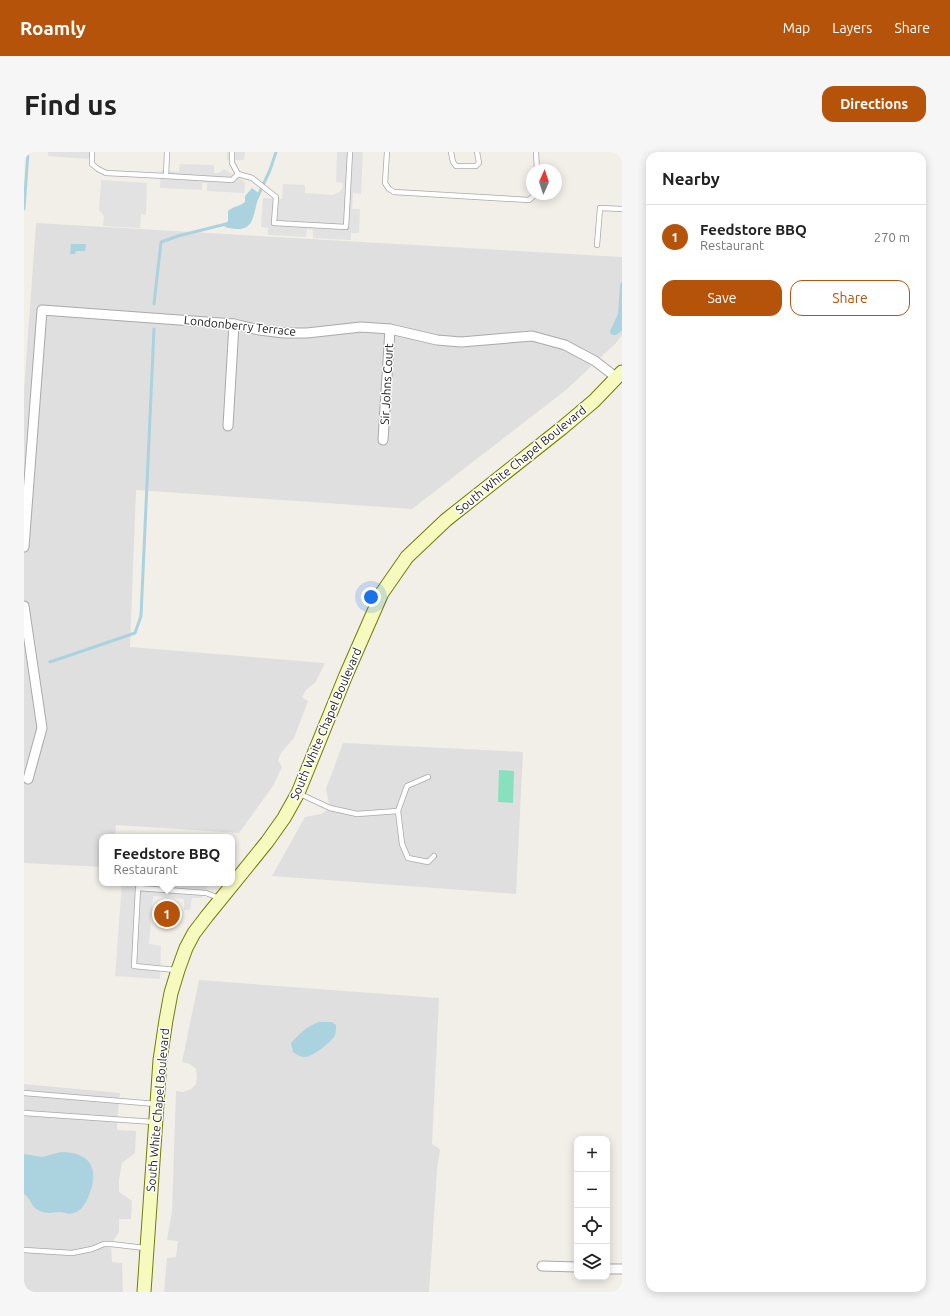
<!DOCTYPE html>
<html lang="en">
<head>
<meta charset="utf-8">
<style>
  :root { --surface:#fff; --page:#f6f6f6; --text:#222; --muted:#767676; --line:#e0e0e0; --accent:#b45309 }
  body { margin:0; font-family:Ubuntu,sans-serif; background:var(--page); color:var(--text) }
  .controls { position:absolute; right:12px; bottom:12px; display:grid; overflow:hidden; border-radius:8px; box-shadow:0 2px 10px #0003 }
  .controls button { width:36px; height:36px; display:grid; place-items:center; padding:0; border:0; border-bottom:1px solid var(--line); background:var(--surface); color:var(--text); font:20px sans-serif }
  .compass { position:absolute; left:502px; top:12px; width:36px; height:36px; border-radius:50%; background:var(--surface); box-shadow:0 2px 10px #0003; rotate:3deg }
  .you { position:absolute; left:347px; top:445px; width:14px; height:14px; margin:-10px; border:3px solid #fff; border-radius:50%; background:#1a73e8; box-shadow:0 0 0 6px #1a73e833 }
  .badge { display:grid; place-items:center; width:26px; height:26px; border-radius:50%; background:var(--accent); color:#fff; font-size:13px; font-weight:700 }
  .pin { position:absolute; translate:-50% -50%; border:2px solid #fff; box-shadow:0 1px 4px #0006 }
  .popup { position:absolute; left:75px; top:682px; width:136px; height:52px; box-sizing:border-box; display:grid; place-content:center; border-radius:8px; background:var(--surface); filter:drop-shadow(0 1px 3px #0005); font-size:13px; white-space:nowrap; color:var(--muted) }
  .popup b { font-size:15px; color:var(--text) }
  .popup::after { content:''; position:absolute; left:50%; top:100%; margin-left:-8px; border:8px solid transparent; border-top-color:var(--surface) }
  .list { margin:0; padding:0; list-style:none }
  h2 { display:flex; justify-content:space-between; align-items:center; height:52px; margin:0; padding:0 16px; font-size:17px }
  h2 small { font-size:13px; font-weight:400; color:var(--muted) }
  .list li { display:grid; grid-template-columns:26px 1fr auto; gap:12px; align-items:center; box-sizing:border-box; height:64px; padding:0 16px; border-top:1px solid var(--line) }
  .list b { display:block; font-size:15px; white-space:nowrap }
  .list p { margin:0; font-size:13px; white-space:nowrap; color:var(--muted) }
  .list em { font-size:13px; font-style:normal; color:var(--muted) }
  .actions { display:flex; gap:8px; padding:12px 16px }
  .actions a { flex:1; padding:9px 0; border:1px solid var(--accent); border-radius:12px; text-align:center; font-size:14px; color:var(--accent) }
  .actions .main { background:var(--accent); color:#fff }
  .icon { flex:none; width:22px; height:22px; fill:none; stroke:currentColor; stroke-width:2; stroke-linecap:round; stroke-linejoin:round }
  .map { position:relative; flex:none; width:598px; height:1140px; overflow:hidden; border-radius:12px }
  header { display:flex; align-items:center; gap:24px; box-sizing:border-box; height:56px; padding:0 20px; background:var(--accent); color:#fff }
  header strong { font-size:19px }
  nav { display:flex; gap:22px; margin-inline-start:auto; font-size:14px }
  .intro { display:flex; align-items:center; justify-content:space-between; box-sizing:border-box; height:96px; padding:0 24px }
  h1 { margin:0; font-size:28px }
  .button { padding:10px 18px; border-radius:12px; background:var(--accent); color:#fff; font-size:14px; font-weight:700 }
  main { display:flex; gap:24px; padding:0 24px }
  aside { flex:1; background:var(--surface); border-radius:12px; box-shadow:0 2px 10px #0003 }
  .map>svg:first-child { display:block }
  .residential { fill:#e0dfdf }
  .pitch { fill:#88e0be }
  .parking { fill:#e2e2e2 }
  .water { fill:#aad3df }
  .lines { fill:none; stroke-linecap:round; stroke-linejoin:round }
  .stream { stroke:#aad3df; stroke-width:3 }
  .lane-casing { stroke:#a9a9a9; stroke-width:6 }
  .street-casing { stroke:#a9a9a9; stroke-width:11 }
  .secondary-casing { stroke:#707d05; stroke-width:15 }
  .lane { stroke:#fff; stroke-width:4.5 }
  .street { stroke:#fff; stroke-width:9 }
  .secondary { stroke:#f7fabf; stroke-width:13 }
  .labels { text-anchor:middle; stroke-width:3; stroke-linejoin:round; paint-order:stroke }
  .street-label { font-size:12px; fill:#222; stroke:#fff }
</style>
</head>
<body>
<header>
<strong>Roamly</strong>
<nav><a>Map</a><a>Layers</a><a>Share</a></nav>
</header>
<div class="intro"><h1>Find us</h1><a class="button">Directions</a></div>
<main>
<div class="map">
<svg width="598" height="1140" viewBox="0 0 598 1140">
  <rect width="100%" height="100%" fill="#f2efe9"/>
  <!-- residential -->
  <g class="residential">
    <polygon points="12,71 598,105 598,183 592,191 542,238 388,357 112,338 106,495 301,511 291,531 282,538 278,545 284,549 270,586 257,601 254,608 258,615 249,634 215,681 92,673 91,685 78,685 78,715 0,711 0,239"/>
    <polygon points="319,591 499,600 492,742 248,724 281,665 297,662 306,656 302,637"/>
    <polygon points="175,828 415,846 408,992 416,997 413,1018 405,1140 140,1140 143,1106 152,1105 154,1089 143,1088 148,1059 152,939 159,940 167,937 172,932 173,926 172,917 166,912 158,910"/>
    <polygon points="0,932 96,941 93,968 93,978 112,979 111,1001 98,1011 95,1028 95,1040 108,1049 107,1067 95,1067 95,1080 87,1092 88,1110 98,1111 99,1140 0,1140"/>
  </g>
  <!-- pitch -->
  <polygon class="pitch" points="475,618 490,619 489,651 474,650"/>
  <!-- parking -->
  <g class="parking">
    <polygon points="24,0 65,0 65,7 24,4"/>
    <polygon points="203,0 221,0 220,8 203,8"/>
    <polygon points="313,0 339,0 337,42 329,41 328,57 336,57 335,81 327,81 327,88 289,86 289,78 283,77 282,85 244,83 244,76 237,75 239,46 258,47 259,32 281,33 281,41 309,43 315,40 318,37 319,31 312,30"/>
    <polygon points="156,12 190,13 190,21 194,21 200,17 221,30 220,41 183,39 183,31 178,31 178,38 136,36 137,18 155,20"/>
    <polygon points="77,28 123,31 122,63 117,62 116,76 79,74 80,64 75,58"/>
    <polygon points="98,731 185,731 178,746 168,746 166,758 160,758 160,747 129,744 125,792 137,794 136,827 91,824"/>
  </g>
  <!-- water -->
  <g class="water">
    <path d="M 228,36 L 236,42 C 227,62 234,84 201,75 L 200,73 L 202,72 L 204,69 L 204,59 C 209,54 215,55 221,50 L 221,44 Z"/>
    <polygon points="47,92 62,92 61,99 52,99 51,102 46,102"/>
    <path d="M 598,129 L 598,178 C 595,181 591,186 586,181 L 586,179 L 594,162 L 596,133 Z"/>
    <path d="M 295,870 L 308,870 L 312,873 C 312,877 312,880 311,883 C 309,889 287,906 281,905 C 276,905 272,902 269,900 L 267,891 C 275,882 283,874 295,870 Z"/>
    <path d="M 37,1000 C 70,1000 76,1021 63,1048 C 60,1053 57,1059 50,1061 C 45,1063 40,1060 35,1060 C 28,1061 21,1062 14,1058 C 7,1055 7,1046 0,1042 L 0,1002 L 18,1005 Z"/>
  </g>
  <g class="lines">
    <!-- stream -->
    <g class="stream">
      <polyline points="233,46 246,18 252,0"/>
      <polyline points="0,57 4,0"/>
      <polyline points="130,152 137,90 154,84 206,71"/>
      <polyline points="26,510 111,481 117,464 130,177"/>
    </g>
    <defs>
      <g id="lane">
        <polyline points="68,0 68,12 74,17 82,21 142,24 143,0"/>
        <polyline points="208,0 208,11 214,22 228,26 252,45 250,71 322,75 326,0"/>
        <polyline points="363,0 361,31 365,37 370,40 505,48 512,42"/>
        <polyline points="427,0 429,10 432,14 452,14 455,11 453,0"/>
        <polyline points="512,0 513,18"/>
        <polyline points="142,24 208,28 214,22"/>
        <polyline points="573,93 576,56 598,57"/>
        <polyline points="404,625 383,634 374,659 378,692 384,706 404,710 410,704"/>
        <polyline points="276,642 306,656 333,662 374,659"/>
        <polyline points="152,818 110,814 114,736 182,741 195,746"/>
        <polyline points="0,941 132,952"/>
        <polyline points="0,961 130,970"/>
        <polyline points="0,1098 48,1101 68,1097 80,1092 87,1092 121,1096"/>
      </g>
      <g id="street">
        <polyline points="204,274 210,172"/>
        <polyline points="359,288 366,177"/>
        <polyline points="0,395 18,158 210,172 235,178 260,181 283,181 337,175 366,177 413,188 437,190 508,184 541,193 571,209 593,226"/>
        <polyline points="0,454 18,576 4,627"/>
        <polyline points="518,1114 553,1115"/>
        <polyline points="583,1117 598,1117"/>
      </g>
      <polyline id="secondary" points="120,1140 136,908 142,868 147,841 154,818 162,796 170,781 183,764 243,690 260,666 274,641 322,523 358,441 383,405 422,368 538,276 570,249 598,220"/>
    </defs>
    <!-- lane casing -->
    <use href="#lane" class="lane-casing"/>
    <!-- street casing -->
    <use href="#street" class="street-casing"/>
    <!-- secondary casing -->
    <use href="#secondary" class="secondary-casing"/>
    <!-- lane -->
    <use href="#lane" class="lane"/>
    <!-- street -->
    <use href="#street" class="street"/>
    <!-- secondary -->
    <use href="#secondary" class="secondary"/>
  </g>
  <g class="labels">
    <!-- street labels -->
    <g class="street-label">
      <text transform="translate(216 174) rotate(6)" y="4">Londonberry Terrace</text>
      <text transform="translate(363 232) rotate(-87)" y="4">Sir Johns Court</text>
      <text transform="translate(497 308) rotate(-39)" y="4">South White Chapel Boulevard</text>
      <text transform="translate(302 572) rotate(-67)" y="4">South White Chapel Boulevard</text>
      <text transform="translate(134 958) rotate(-85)" y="4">South White Chapel Boulevard</text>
    </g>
  </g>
</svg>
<div class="controls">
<button>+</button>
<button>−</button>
<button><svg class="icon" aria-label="locate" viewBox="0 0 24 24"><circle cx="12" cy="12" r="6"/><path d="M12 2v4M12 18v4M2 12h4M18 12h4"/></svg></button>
<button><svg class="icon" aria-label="layers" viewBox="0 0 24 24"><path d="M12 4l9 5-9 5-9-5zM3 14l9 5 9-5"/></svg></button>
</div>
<svg class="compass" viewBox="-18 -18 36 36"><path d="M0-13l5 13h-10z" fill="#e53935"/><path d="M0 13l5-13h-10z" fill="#767676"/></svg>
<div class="you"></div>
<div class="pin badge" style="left:143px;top:762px">1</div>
<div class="popup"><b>Feedstore BBQ</b>Restaurant</div>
</div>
<aside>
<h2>Nearby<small></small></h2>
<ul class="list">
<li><span class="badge">1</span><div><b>Feedstore BBQ</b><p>Restaurant</p></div><em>270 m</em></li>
</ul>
<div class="actions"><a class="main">Save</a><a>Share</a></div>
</aside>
</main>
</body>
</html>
